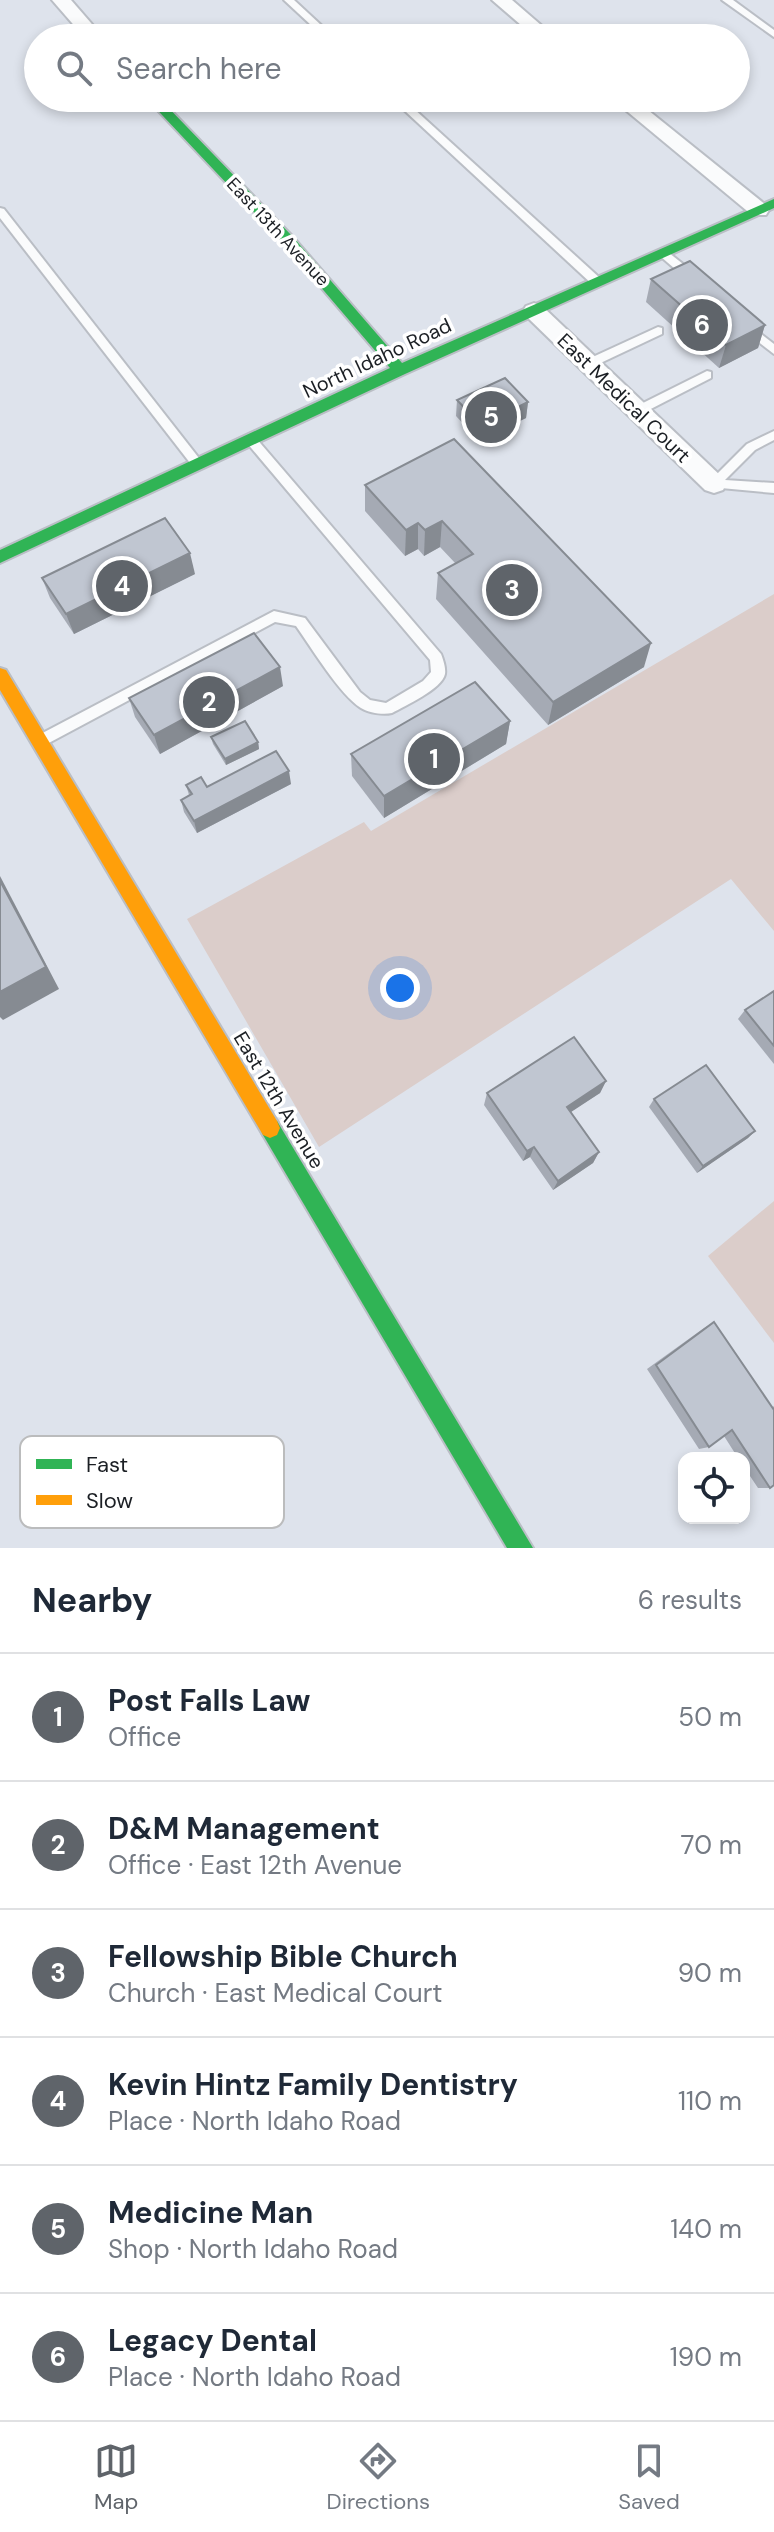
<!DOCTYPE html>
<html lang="en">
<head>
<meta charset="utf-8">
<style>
  :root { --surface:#fff; --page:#f2f2f3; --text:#1f2937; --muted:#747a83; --line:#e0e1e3; --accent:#5f646a }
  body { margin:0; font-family:"DM Sans",sans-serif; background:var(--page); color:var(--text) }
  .controls { position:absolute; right:24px; bottom:24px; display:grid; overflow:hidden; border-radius:16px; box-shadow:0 4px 12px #0003 }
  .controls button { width:72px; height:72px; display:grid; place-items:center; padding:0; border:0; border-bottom:2px solid var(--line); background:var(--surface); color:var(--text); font:40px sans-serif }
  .you { position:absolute; left:400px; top:988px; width:28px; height:28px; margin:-20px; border:6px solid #fff; border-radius:50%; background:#1a73e8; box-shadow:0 0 0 12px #1a73e833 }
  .badge { display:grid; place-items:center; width:52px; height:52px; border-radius:50%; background:var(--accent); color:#fff; font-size:26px; font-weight:700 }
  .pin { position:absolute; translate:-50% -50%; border:4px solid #fff; box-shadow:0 2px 8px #0006 }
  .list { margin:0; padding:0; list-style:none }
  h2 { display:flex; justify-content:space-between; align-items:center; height:104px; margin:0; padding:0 32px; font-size:34px }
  h2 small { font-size:26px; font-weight:400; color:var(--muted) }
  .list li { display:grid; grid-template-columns:52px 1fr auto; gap:24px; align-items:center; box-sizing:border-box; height:128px; padding:0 32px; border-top:2px solid var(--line) }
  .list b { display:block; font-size:30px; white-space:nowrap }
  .list p { margin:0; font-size:26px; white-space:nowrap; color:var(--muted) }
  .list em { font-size:26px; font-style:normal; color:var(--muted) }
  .icon { flex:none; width:44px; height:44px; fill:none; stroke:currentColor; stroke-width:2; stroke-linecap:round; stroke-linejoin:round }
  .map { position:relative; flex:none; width:774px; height:1548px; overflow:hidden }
  .search { position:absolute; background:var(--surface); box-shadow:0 4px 12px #0003; left:24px; right:24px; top:24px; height:88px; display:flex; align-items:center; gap:20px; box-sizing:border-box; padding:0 28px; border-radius:44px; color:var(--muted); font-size:30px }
  .sheet { height:872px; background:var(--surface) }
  nav { display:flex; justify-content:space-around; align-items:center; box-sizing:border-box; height:112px; border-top:2px solid var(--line); background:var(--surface); font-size:22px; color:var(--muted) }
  nav a { display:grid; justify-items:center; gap:4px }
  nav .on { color:var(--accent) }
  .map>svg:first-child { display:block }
  .green { fill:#dbcdca }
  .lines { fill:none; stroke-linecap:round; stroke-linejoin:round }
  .lane-casing { stroke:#babec5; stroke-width:4 }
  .street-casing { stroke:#babec5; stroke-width:4 }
  .fast-casing { stroke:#babec5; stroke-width:4 }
  .slow-casing { stroke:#babec5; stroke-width:4 }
  .lane { fill:#fafbfc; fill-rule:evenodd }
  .street { fill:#fafbfc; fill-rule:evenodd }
  .fast { fill:#30b455; fill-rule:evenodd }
  .slow { fill:#ff9f0a; fill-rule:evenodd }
  .wall { fill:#a5aab4 }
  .shaded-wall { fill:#868b92 }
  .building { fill:#c0c6d1; stroke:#868b92; stroke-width:2 }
  .labels { text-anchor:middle; stroke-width:7; stroke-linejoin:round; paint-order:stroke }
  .far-street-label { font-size:18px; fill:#1b1f24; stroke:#fff }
  .street-label { font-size:20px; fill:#1b1f24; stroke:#fff }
  .key { fill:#fff; stroke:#bbbcbd; stroke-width:2 }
  .key-label { font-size:22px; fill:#1b1f24 }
</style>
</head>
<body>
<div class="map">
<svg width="774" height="1548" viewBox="0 0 774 1548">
  <rect width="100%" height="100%" fill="#dee3ec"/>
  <!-- green -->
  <g class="green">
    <polygon points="774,594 774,931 731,879 319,1147 187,919 364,822 371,831"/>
    <polygon points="774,1201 774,1343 708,1256"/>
  </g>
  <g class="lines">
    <defs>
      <g id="lane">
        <polygon points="284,0 294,0 335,38 325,38"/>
        <polygon points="722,0 733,0 774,30 774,37"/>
        <polygon points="391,98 402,98 601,279 601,285 593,285"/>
        <polygon points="0,208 4,209 202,462 204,465 202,468 194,468 0,218"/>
        <polygon points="664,249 697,275 697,281 689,281 660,256 659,253"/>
        <polygon points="747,323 774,344 774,354 743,330 743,324"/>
        <polygon points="658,327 662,328 662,334 592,367 588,368 582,364 584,361"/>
        <polygon points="707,371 711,372 711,378 641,414 633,414 631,411 633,408"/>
        <polygon points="774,431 774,440 755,450 725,480 774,483 774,493 710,487 708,484 710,481 747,444"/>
        <path d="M 251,436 L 255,437 L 441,654 C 443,659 446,668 445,674 C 442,689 405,706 392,713 C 383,715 369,713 361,708 C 340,695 311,647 296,626 L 275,622 L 45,745 L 35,745 L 33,741 L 35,737 L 274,611 L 305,618 L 360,692 L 370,700 L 386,703 L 423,681 L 431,672 L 430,660 L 247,443 L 247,437 Z"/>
      </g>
      <g id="street">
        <polygon points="52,0 71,0 104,38 85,38"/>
        <polygon points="492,0 512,0 556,38 536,38"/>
        <polygon points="611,98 633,98 766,205 769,210 766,215 752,215"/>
        <polygon points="534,303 542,306 723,478 726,484 723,490 714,493 705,490 526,316 523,311 526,306"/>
      </g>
      <g id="fast">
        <polygon points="146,98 159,98 293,237 402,363 774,199 774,208 405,374 0,563 0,550 390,368 283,243"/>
        <polygon points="270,1118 277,1121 533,1548 507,1548 263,1135 260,1128 263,1121"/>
      </g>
      <polygon id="slow" points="0,668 6,670 277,1121 280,1128 277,1135 270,1138 263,1135 0,690"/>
    </defs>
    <!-- lane casing -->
    <use href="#lane" class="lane-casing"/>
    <!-- street casing -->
    <use href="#street" class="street-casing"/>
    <!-- fast casing -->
    <use href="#fast" class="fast-casing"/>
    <!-- slow casing -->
    <use href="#slow" class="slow-casing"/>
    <!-- lane -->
    <use href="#lane" class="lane"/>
    <!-- street -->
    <use href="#street" class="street"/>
    <!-- fast -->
    <use href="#fast" class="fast"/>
    <!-- slow -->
    <use href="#slow" class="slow"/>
  </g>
  <!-- wall -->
  <g class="wall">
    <polygon points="651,279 765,325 758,348 719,368 646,302"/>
    <polygon points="457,400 528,402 526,418 479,441 456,416"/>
    <polygon points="454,439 644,667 548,725 436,599 438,573 456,564 440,547 424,556 418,549 405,556 365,511 365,485"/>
    <polygon points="195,574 74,634 50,598 42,578"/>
    <polygon points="283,686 160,754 135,717 129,698"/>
    <polygon points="510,721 506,744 384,818 352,776 351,754"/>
    <polygon points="211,737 258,742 259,749 226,765 213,744"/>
    <polygon points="291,784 197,833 184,812 181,800 189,795 186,785 207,787"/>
    <polygon points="774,991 774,1064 738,1019 745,1010"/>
    <polygon points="606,1081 600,1093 570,1112 599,1152 593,1163 553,1190 530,1157 523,1161 484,1105 487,1093"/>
    <polygon points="654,1099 755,1131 748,1138 697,1173 649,1107"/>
    <polygon points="714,1322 772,1408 774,1406 774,1485 770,1488 758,1488 744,1467 744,1458 738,1458 724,1436 709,1447 699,1449 647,1369 704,1328"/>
  </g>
  <!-- shaded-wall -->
  <g class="shaded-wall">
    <polygon points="765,325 758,348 719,368 726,345"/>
    <polygon points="528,402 526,418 479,441 481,425"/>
    <polygon points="442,521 440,547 424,556 425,530"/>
    <polygon points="418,523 418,549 405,556 406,530"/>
    <polygon points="190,553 195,574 74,634 66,614"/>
    <polygon points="651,643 644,667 548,725 553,702"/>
    <polygon points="280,667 283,686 160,754 154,735"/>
    <polygon points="510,721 506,744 384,818 384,796"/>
    <polygon points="258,742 259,749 226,765 225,759"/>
    <polygon points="289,771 291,784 197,833 194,821"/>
    <polygon points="0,876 59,989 3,1020 0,1017"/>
    <polygon points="606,1081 600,1093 562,1118 567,1107"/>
    <polygon points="755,1131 748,1138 697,1173 703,1166"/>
    <polygon points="534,1147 530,1157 523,1161 527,1151"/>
    <polygon points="599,1152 593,1163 553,1190 558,1181"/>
  </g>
  <!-- building -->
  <g class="building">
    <polygon points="690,261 765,325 726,345 651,279"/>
    <polygon points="505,378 528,402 481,425 457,400"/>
    <polygon points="454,439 651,643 553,702 438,573 473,554 442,521 425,530 418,523 406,530 365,485"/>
    <polygon points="165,518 190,553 66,614 42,578"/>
    <polygon points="254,633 280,667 154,735 129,698"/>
    <polygon points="475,682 510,721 384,796 351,754"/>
    <polygon points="245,721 258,742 225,759 211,737"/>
    <polygon points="276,751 289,771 194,821 181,800 192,794 186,785 201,777 207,787"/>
    <polygon points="0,881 46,967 0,992"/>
    <polygon points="774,991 774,1046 745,1010"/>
    <polygon points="574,1037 606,1081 567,1107 599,1152 558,1181 534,1147 527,1151 487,1093"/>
    <polygon points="706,1065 755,1131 703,1166 654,1099"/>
    <polygon points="714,1322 774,1410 774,1485 770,1488 732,1430 709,1447 656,1365"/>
  </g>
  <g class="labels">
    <!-- far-street labels -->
    <g class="far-street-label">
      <text transform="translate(278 232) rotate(47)" y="6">East 13th Avenue</text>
    </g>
    <!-- street labels -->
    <g class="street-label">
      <text transform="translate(377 358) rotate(-25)" y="7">North Idaho Road</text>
      <text transform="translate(624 398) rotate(44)" y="7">East Medical Court</text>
      <text transform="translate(279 1100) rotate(59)" y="7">East 12th Avenue</text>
    </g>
  </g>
  <!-- legend -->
  <rect x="20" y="1436" width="264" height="92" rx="12" class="key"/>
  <rect x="36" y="1459" width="36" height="10" fill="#30b455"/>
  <rect x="36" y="1495" width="36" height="10" fill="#ff9f0a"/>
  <g class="key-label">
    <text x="86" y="1472">Fast</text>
    <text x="86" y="1508">Slow</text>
  </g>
</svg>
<div class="controls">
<button><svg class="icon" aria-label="locate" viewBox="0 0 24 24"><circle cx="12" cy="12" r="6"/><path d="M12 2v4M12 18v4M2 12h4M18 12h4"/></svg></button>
</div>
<div class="you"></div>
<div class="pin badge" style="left:434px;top:759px">1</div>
<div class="pin badge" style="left:209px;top:702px">2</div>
<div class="pin badge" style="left:512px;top:590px">3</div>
<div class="pin badge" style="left:122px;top:586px">4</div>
<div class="pin badge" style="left:491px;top:417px">5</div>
<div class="pin badge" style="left:702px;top:325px">6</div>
<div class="search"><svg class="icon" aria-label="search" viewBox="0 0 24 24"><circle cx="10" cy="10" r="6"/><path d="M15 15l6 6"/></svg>Search here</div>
</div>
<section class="sheet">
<h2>Nearby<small>6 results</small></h2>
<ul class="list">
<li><span class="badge">1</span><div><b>Post Falls Law</b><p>Office</p></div><em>50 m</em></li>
<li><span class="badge">2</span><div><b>D&amp;M Management</b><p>Office · East 12th Avenue</p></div><em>70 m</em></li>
<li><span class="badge">3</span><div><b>Fellowship Bible Church</b><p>Church · East Medical Court</p></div><em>90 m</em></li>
<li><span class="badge">4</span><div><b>Kevin Hintz Family Dentistry</b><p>Place · North Idaho Road</p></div><em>110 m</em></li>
<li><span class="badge">5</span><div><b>Medicine Man</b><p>Shop · North Idaho Road</p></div><em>140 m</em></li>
<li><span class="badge">6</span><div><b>Legacy Dental</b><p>Place · North Idaho Road</p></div><em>190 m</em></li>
</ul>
</section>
<nav>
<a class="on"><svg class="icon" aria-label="map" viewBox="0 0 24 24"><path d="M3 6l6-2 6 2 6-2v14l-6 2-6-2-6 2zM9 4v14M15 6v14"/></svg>Map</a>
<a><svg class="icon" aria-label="directions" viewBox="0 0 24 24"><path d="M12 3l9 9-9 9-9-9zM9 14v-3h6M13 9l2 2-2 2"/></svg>Directions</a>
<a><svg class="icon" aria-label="saved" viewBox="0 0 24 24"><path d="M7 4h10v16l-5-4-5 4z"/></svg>Saved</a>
</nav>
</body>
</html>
